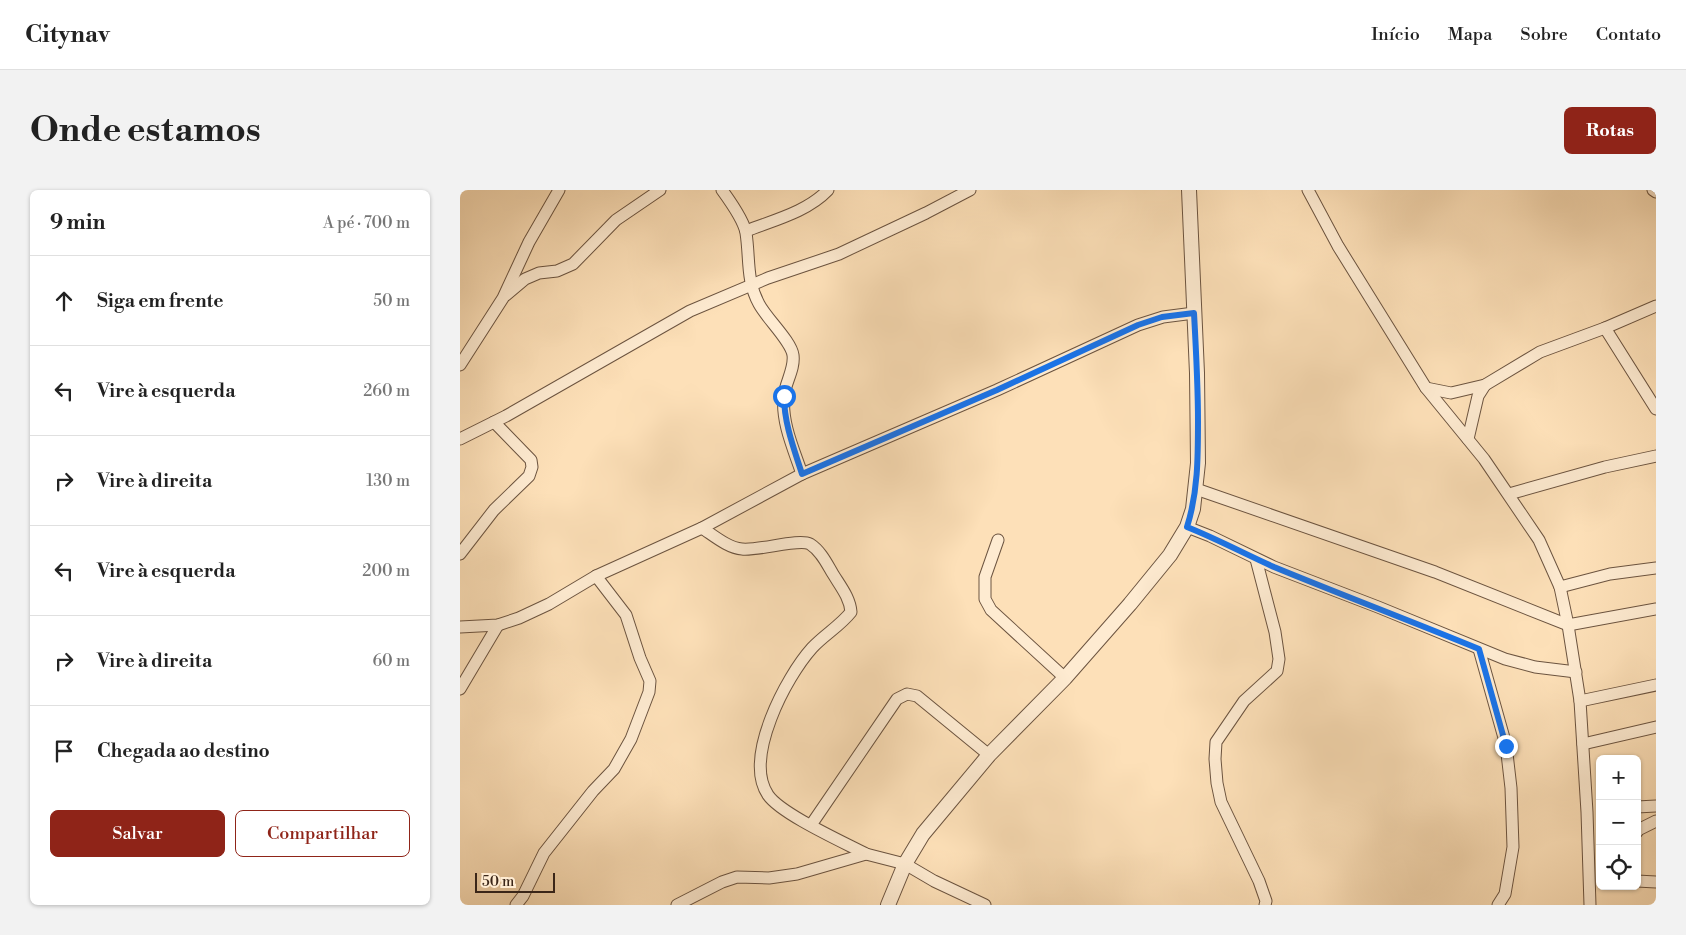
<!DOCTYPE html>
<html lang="pt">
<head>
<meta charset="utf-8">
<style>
  :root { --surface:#fff; --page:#f2f2f2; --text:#222; --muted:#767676; --line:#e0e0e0; --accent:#8f2418 }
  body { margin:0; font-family:"Libre Bodoni",serif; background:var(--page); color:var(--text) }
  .controls { position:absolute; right:15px; bottom:15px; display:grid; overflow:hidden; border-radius:8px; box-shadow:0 1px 4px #0004 }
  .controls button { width:45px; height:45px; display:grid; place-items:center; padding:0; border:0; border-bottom:1px solid var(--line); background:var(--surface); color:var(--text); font:25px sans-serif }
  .scale { position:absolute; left:15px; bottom:12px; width:80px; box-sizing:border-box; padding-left:5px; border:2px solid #3b2618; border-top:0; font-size:14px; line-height:18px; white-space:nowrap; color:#3b2618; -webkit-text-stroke:4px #feebd1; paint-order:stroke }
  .stop { position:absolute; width:15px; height:15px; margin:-11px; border:4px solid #1a73e8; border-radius:50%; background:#fff }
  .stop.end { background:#1a73e8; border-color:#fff; box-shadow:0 1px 5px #0008 }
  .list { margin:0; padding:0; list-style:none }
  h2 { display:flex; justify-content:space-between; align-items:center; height:65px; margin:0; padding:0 20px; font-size:21px }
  h2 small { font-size:16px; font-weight:400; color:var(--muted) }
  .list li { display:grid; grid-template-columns:32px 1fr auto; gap:15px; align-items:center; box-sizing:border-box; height:90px; padding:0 20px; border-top:1px solid var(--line) }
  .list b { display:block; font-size:19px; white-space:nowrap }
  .list em { font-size:16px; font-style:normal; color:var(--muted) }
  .actions { display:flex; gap:10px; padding:15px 20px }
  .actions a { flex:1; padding:11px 0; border:1px solid var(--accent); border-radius:8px; text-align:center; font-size:18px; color:var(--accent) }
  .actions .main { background:var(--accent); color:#fff }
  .icon { flex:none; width:28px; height:28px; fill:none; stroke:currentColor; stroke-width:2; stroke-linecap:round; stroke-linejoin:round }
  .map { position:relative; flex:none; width:1196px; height:715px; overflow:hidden; border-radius:8px }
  header { display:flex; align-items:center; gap:30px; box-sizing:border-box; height:70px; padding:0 25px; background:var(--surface); border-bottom:1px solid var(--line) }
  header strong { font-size:24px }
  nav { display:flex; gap:28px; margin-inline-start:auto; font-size:18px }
  .intro { display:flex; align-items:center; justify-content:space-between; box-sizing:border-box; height:120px; padding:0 30px }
  h1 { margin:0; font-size:35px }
  .button { padding:12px 22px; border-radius:8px; background:var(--accent); color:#fff; font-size:18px; font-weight:700 }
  main { display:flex; gap:30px; padding:0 30px }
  aside { flex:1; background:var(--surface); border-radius:8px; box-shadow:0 1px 4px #0004 }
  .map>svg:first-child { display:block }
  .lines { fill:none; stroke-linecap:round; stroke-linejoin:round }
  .minor-casing { stroke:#6c5440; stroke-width:13 }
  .tertiary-casing { stroke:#6c5440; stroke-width:16 }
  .minor { stroke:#feebd1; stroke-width:11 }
  .tertiary { stroke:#feebd1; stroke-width:14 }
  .route { stroke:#1a73e8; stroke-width:6 }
</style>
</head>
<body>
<header>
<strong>Citynav</strong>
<nav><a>Início</a><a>Mapa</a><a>Sobre</a><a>Contato</a></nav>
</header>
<div class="intro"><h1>Onde estamos</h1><a class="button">Rotas</a></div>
<main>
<aside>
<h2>9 min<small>A pé · 700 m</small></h2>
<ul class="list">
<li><svg class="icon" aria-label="ahead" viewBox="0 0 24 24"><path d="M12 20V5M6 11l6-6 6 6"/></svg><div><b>Siga em frente</b></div><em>50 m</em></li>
<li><svg class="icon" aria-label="left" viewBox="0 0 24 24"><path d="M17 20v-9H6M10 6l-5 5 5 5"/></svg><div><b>Vire à esquerda</b></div><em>260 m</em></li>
<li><svg class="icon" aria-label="right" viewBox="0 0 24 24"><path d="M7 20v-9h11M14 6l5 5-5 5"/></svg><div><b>Vire à direita</b></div><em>130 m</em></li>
<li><svg class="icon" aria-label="left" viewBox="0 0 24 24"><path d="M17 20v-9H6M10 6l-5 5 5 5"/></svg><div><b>Vire à esquerda</b></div><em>200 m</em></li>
<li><svg class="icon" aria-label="right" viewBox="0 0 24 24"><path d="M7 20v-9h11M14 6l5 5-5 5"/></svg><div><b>Vire à direita</b></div><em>60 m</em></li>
<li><svg class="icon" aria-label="arrive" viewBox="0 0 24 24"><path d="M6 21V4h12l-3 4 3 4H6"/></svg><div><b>Chegada ao destino</b></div></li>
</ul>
<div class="actions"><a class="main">Salvar</a><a>Compartilhar</a></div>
</aside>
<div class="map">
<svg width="1196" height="715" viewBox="0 0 1196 715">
  <rect width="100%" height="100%" fill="#fde0b8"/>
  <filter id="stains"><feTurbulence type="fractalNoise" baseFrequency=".004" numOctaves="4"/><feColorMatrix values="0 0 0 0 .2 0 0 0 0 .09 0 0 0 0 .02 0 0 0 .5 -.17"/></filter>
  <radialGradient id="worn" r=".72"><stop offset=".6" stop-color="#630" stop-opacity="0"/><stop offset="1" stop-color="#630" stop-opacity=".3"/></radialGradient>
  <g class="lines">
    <defs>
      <g id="minor">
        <path d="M 262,0 C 270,11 284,31 286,43 C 290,69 286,90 299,114 C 307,129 331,151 333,165 C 335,179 325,193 324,206 C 321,232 334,260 342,284"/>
        <polyline points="848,0 878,56 966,198 1024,269 1079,350 1100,397 1108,435 1120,511 1127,622 1130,715"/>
        <polyline points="1193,0 1196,2"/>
        <path d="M 286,41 C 314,30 347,22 368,0"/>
        <polyline points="46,105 65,89 79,83 97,81 113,74 156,30 200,0"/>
        <polyline points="1145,138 1196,219"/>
        <polyline points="0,175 43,108 69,52 99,0"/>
        <polyline points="966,198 991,203 1025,195 1080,162 1145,138 1196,116"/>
        <polyline points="0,249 46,226 230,121 308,88 379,64 466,23 510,0"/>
        <polyline points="1008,249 1018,206 1025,195"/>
        <polyline points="736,299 975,382 1108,435 1196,419"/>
        <polyline points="1049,304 1145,277 1196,266"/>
        <polyline points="727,337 750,346 814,377 918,417 1045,469 1075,477 1116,482"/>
        <path d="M 242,338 C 253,345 268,358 282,359 C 299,361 339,348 350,354 C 361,361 367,374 373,384 C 381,397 390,408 391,422 C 380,436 364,445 352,458 C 326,487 283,568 308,605 C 321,624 383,652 406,664"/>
        <polyline points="538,350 525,387 525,409 531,420 605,488"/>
        <polyline points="0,364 34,320 69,286 72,277 71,270 34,232"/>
        <polyline points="796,369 815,442 819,469 817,481 784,511 756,552 755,569 757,593 761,612 799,691 806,711 805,715"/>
        <polyline points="1100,397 1150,384 1196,378"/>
        <polyline points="0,437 38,435 59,428 89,414 136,386 242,338 342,284 537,200 678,135 703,127 734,123"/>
        <polyline points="1019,459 1046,555 1051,598 1053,657 1045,704 1038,715"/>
        <polyline points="0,499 38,435"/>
        <polyline points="1120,511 1196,495"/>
        <polyline points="1123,554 1196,537"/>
        <polyline points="1177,617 1196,616"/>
        <polyline points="351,635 437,509 447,504 457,506 529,565"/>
        <polyline points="1177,642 1178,640 1196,631"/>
        <polyline points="1177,691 1196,692"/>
        <polyline points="56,715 63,706 84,663 133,601 154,579 171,549 189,502 190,491 180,468 166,425 136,386"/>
        <polyline points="217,715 262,692 277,687 309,688 337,684 406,664 445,674 474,691 525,715"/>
      </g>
      <polyline id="tertiary" points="428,715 445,674 463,644 529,565 605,488 670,414 710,365 727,337 733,319 738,273 737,183 729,0"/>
    </defs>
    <!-- minor casing -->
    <use href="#minor" class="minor-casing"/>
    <!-- tertiary casing -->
    <use href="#tertiary" class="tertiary-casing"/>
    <!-- minor -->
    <use href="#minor" class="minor"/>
    <!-- tertiary -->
    <use href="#tertiary" class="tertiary"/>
  </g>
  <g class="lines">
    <!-- route -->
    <path class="route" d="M 324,206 C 324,233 334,259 342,284 L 537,200 L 678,135 L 702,127 L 734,123 C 736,159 738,195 738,231 C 738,267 738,302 727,337 C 757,349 785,364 814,377 C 882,405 951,431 1019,459 L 1046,556"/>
  </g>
  <rect width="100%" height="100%" filter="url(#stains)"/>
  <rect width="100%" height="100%" fill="url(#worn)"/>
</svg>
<div class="controls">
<button>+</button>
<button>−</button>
<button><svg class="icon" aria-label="locate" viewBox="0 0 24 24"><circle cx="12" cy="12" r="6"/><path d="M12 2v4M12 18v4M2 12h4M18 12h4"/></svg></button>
</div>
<div class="scale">50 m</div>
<div class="stop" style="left:324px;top:206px"></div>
<div class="stop end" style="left:1046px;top:556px"></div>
</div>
</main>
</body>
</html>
